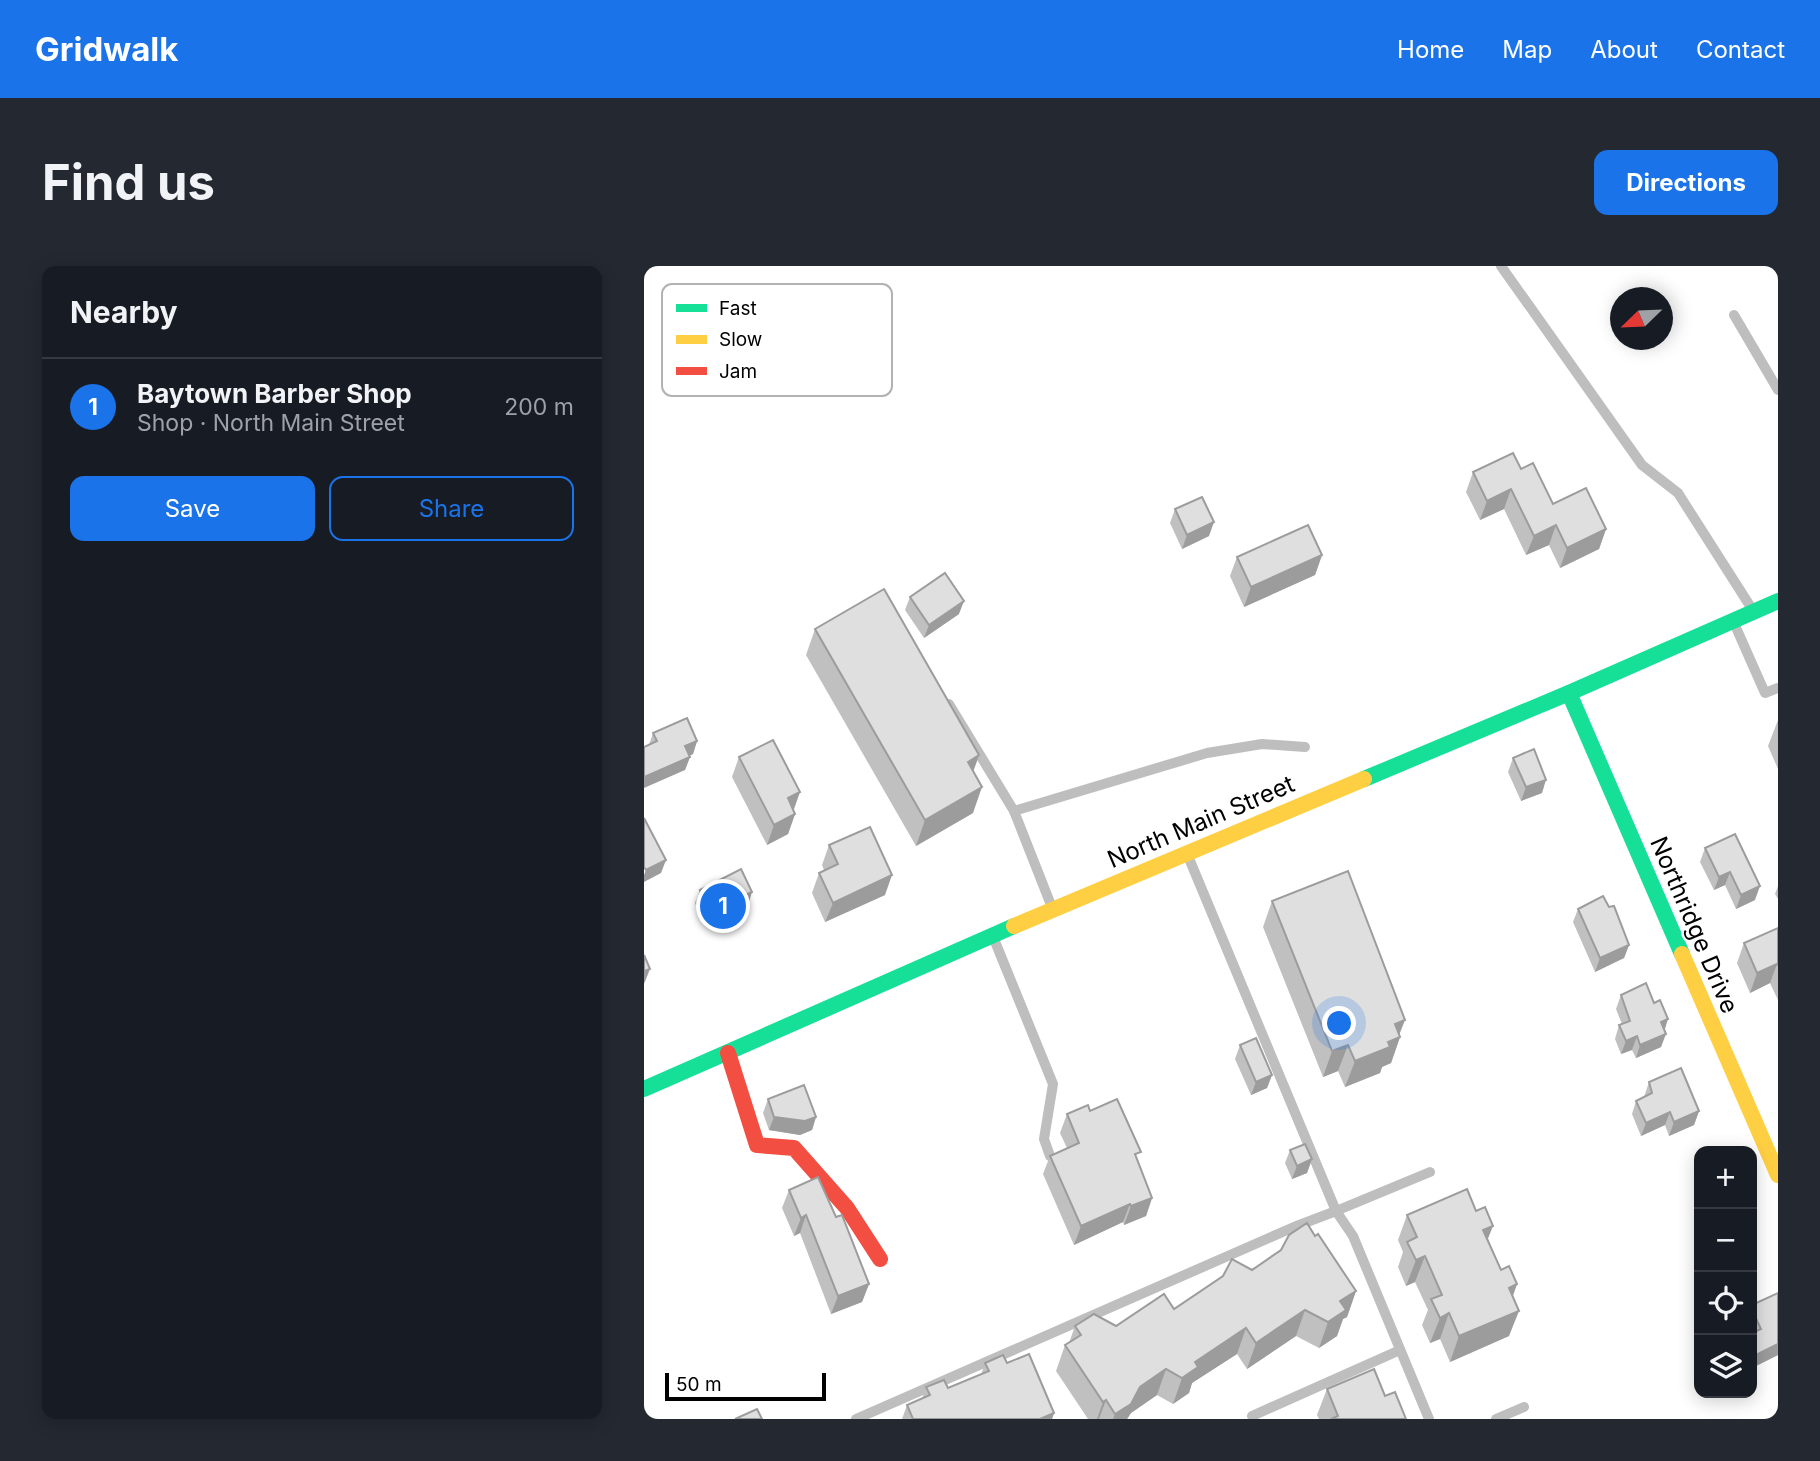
<!DOCTYPE html>
<html lang="en">
<head>
<meta charset="utf-8">
<style>
  :root { --surface:#171b24; --page:#242831; --text:#f1f3f6; --muted:#9ea1a6; --line:#363941; --accent:#1a73e8 }
  body { margin:0; font-family:Inter,sans-serif; background:var(--page); color:var(--text) }
  .controls { position:absolute; right:21px; bottom:21px; display:grid; overflow:hidden; border-radius:14px; box-shadow:0 4px 18px #0003 }
  .controls button { width:63px; height:63px; display:grid; place-items:center; padding:0; border:0; border-bottom:2px solid var(--line); background:var(--surface); color:var(--text); font:35px sans-serif }
  .compass { position:absolute; left:966px; top:21px; width:63px; height:63px; border-radius:50%; background:var(--surface); box-shadow:0 4px 18px #0003; rotate:247deg }
  .scale { position:absolute; left:21px; bottom:18px; width:161px; box-sizing:border-box; padding-left:7px; border:4px solid #000; border-top:0; font-size:19px; line-height:24px; white-space:nowrap; color:#000; -webkit-text-stroke:5px #fff; paint-order:stroke }
  .you { position:absolute; left:696px; top:758px; width:24px; height:24px; margin:-18px; border:5px solid #fff; border-radius:50%; background:#1a73e8; box-shadow:0 0 0 10px #1a73e833 }
  .badge { display:grid; place-items:center; width:46px; height:46px; border-radius:50%; background:var(--accent); color:#fff; font-size:23px; font-weight:700 }
  .pin { position:absolute; translate:-50% -50%; border:4px solid #fff; box-shadow:0 2px 7px #0006 }
  .list { margin:0; padding:0; list-style:none }
  h2 { display:flex; justify-content:space-between; align-items:center; height:91px; margin:0; padding:0 28px; font-size:30px }
  h2 small { font-size:23px; font-weight:400; color:var(--muted) }
  .list li { display:grid; grid-template-columns:46px 1fr auto; gap:21px; align-items:center; box-sizing:border-box; height:98px; padding:0 28px; border-top:2px solid var(--line) }
  .list b { display:block; font-size:26px; white-space:nowrap }
  .list p { margin:0; font-size:23px; white-space:nowrap; color:var(--muted) }
  .list em { font-size:23px; font-style:normal; color:var(--muted) }
  .actions { display:flex; gap:14px; padding:21px 28px }
  .actions a { flex:1; padding:16px 0; border:2px solid var(--accent); border-radius:14px; text-align:center; font-size:24px; color:var(--accent) }
  .actions .main { background:var(--accent); color:#fff }
  .icon { flex:none; width:38px; height:38px; fill:none; stroke:currentColor; stroke-width:2; stroke-linecap:round; stroke-linejoin:round }
  .map { position:relative; flex:none; width:1134px; height:1153px; overflow:hidden; border-radius:14px }
  header { display:flex; align-items:center; gap:42px; box-sizing:border-box; height:98px; padding:0 35px; background:var(--accent); color:#fff }
  header strong { font-size:33px }
  nav { display:flex; gap:38px; margin-inline-start:auto; font-size:24px }
  .intro { display:flex; align-items:center; justify-content:space-between; box-sizing:border-box; height:168px; padding:0 42px }
  h1 { margin:0; font-size:49px }
  .button { padding:18px 32px; border-radius:14px; background:var(--accent); color:#fff; font-size:24px; font-weight:700 }
  main { display:flex; gap:42px; padding:0 42px }
  aside { flex:1; background:var(--surface); border-radius:14px; box-shadow:0 4px 18px #0003 }
  .map>svg:first-child { display:block }
  .lines { fill:none; stroke-linecap:round; stroke-linejoin:round }
  .lane { stroke:#bebebe; stroke-width:10 }
  .fast { stroke:#16e098; stroke-width:16 }
  .slow { stroke:#ffcf43; stroke-width:16 }
  .jam { stroke:#f24e42; stroke-width:16 }
  .wall { fill:#c0c0c0 }
  .shaded-wall { fill:#9c9c9c }
  .building { fill:#dfdfdf; stroke:#9c9c9c; stroke-width:2 }
  .labels { text-anchor:middle; stroke-width:5; stroke-linejoin:round; paint-order:stroke }
  .street-label { font-size:24px; fill:#000; stroke:#fff }
  .key { fill:#fff; stroke:#b2b2b2; stroke-width:2 }
  .key-label { font-size:19px; fill:#000 }
</style>
</head>
<body>
<header>
<strong>Gridwalk</strong>
<nav><a>Home</a><a>Map</a><a>About</a><a>Contact</a></nav>
</header>
<div class="intro"><h1>Find us</h1><a class="button">Directions</a></div>
<main>
<aside>
<h2>Nearby<small></small></h2>
<ul class="list">
<li><span class="badge">1</span><div><b>Baytown Barber Shop</b><p>Shop · North Main Street</p></div><em>200 m</em></li>
</ul>
<div class="actions"><a class="main">Save</a><a>Share</a></div>
</aside>
<div class="map">
<svg width="1134" height="1153" viewBox="0 0 1134 1153">
  <rect width="100%" height="100%" fill="#fff"/>
  <g class="lines">
    <!-- lane -->
    <g class="lane">
      <polyline points="857,0 998,199 1034,227 1108,343"/>
      <polyline points="1090,49 1134,124"/>
      <polyline points="1090,357 1121,427 1134,422"/>
      <polyline points="305,438 370,545 407,639"/>
      <polyline points="370,545 563,487 618,478 661,481"/>
      <polyline points="544,590 692,945 786,906"/>
      <polyline points="350,673 409,818 400,873 406,890"/>
      <polyline points="608,1150 756,1084"/>
      <polyline points="212,1153 650,961 692,945 709,970 785,1153"/>
      <polyline points="852,1153 880,1141"/>
    </g>
    <!-- fast -->
    <g class="fast">
      <polyline points="925,427 1038,688"/>
      <polyline points="720,513 925,427 1134,335"/>
      <polyline points="0,823 370,660"/>
    </g>
    <!-- slow -->
    <g class="slow">
      <polyline points="370,660 720,513"/>
      <polyline points="1038,688 1134,909"/>
    </g>
    <!-- jam -->
    <polyline class="jam" points="84,787 113,879 150,882 203,942 236,993"/>
  </g>
  <!-- wall -->
  <g class="wall">
    <polygon points="877,203 909,238 962,263 955,283 916,302 905,279 882,289 860,243 836,254 822,226 829,206"/>
    <polygon points="531,243 565,270 538,283 526,257"/>
    <polygon points="678,289 671,309 600,341 586,310 593,291"/>
    <polygon points="266,331 315,348 280,372 261,344"/>
    <polygon points="171,363 335,489 329,505 329,547 272,580 162,389"/>
    <polygon points="1134,454 1134,503 1124,480"/>
    <polygon points="9,467 53,475 49,488 45,490 46,491 41,504 5,479"/>
    <polygon points="95,491 149,544 151,548 144,568 123,579 88,511"/>
    <polygon points="869,492 898,527 877,535 864,506"/>
    <polygon points="1091,568 1111,634 1092,643 1081,619 1070,624 1056,596 1061,582"/>
    <polygon points="185,579 241,629 181,656 168,627 175,607 180,604 178,599"/>
    <polygon points="1134,620 1134,633 1131,628"/>
    <polygon points="56,624 104,639 61,659 51,637"/>
    <polygon points="628,635 755,769 756,771 747,797 738,801 736,807 701,821 694,805 679,811 619,661"/>
    <polygon points="934,643 985,679 980,692 951,706 929,656"/>
    <polygon points="1134,662 1134,734 1126,717 1106,727 1093,697 1100,677"/>
    <polygon points="977,729 1021,764 1017,781 992,792 988,784 977,788 971,773 975,759 978,758 972,743"/>
    <polygon points="596,779 628,809 623,822 607,829 591,793"/>
    <polygon points="1005,816 1055,845 1050,859 1025,870 1021,859 997,870 988,848 992,835 1000,831"/>
    <polygon points="124,833 172,851 168,864 156,869 125,864 119,847"/>
    <polygon points="446,845 494,895 508,932 502,950 480,959 479,956 430,979 399,908 406,890 423,882 416,867 423,848"/>
    <polygon points="646,884 668,893 663,907 648,913 641,897"/>
    <polygon points="145,924 192,951 225,1018 218,1036 187,1048 156,967 150,970 138,942"/>
    <polygon points="763,949 844,973 857,1004 873,1018 868,1030 865,1070 806,1096 796,1073 786,1077 778,1059 784,1044 771,1016 762,1020 754,1001 759,986 754,974"/>
    <polygon points="671,970 712,1025 703,1051 699,1053 693,1070 675,1082 652,1070 603,1103 593,1088 548,1117 545,1127 529,1138 513,1129 487,1147 483,1153 444,1153 412,1105 421,1079 425,1077 431,1060 472,1060 530,1043"/>
    <polygon points="1108,1039 1134,1089 1108,1102 1108,1070 1109,1070"/>
    <polygon points="341,1097 363,1097 410,1147 408,1153 258,1153 263,1139 278,1133 282,1121 304,1122 337,1109"/>
    <polygon points="683,1123 741,1130 762,1153 675,1153 673,1149"/>
  </g>
  <!-- shaded-wall -->
  <g class="shaded-wall">
    <polygon points="867,223 860,243 836,254 843,235"/>
    <polygon points="570,256 565,270 538,283 543,269"/>
    <polygon points="912,259 905,279 882,289 890,270"/>
    <polygon points="962,263 955,283 916,302 923,282"/>
    <polygon points="678,289 671,309 600,341 607,321"/>
    <polygon points="320,335 315,348 280,372 285,359"/>
    <polygon points="53,475 49,488 36,494 41,480"/>
    <polygon points="335,489 326,515 324,496"/>
    <polygon points="46,491 41,504 0,522 0,511"/>
    <polygon points="902,514 898,527 877,535 882,521"/>
    <polygon points="338,521 329,547 272,580 281,554"/>
    <polygon points="156,526 149,546 144,532"/>
    <polygon points="151,548 144,568 123,579 130,559"/>
    <polygon points="22,594 17,607 0,616 0,609 2,604"/>
    <polygon points="1086,606 1081,619 1070,624 1075,611"/>
    <polygon points="248,609 241,629 181,656 189,637"/>
    <polygon points="1116,620 1111,634 1092,643 1097,629"/>
    <polygon points="108,626 104,639 61,659 66,646"/>
    <polygon points="985,679 980,692 951,706 956,692"/>
    <polygon points="1133,698 1126,717 1106,727 1113,707"/>
    <polygon points="6,703 0,718 0,705"/>
    <polygon points="1024,753 1020,766 1017,756"/>
    <polygon points="761,754 754,772 756,771 747,797 738,801 736,807 701,821 711,795 751,758"/>
    <polygon points="1022,768 1017,781 992,792 996,779"/>
    <polygon points="993,770 988,784 977,788 982,775"/>
    <polygon points="704,779 694,805 679,811 688,785"/>
    <polygon points="628,809 623,822 607,829 612,816"/>
    <polygon points="1055,845 1050,859 1025,870 1030,856"/>
    <polygon points="1026,846 1021,859 997,870 1002,857"/>
    <polygon points="130,851 172,851 168,864 156,869 125,864"/>
    <polygon points="668,893 663,907 648,913 653,900"/>
    <polygon points="508,932 502,950 480,959 487,940"/>
    <polygon points="486,938 479,956 430,979 437,960"/>
    <polygon points="162,949 156,967 150,970 157,952"/>
    <polygon points="849,960 839,985 839,964"/>
    <polygon points="781,990 771,1016 762,1020 772,994"/>
    <polygon points="225,1018 218,1036 187,1048 194,1030"/>
    <polygon points="873,1018 864,1044 865,1022"/>
    <polygon points="712,1025 703,1051 699,1053 693,1070 675,1082 684,1056 696,1035"/>
    <polygon points="661,1044 652,1070 603,1103 612,1077"/>
    <polygon points="875,1045 865,1070 806,1096 815,1070"/>
    <polygon points="805,1047 796,1073 786,1077 796,1052"/>
    <polygon points="602,1062 593,1088 548,1117 545,1127 529,1138 538,1112 551,1096"/>
    <polygon points="1134,1078 1134,1089 1108,1102 1108,1091"/>
    <polygon points="522,1103 513,1129 487,1147 483,1153 469,1153 471,1148 496,1121"/>
    <polygon points="462,1134 455,1153 453,1153 459,1136"/>
    <polygon points="410,1147 408,1153 396,1153"/>
  </g>
  <!-- building -->
  <g class="building">
    <polygon points="869,187 877,203 889,197 909,238 942,222 962,263 923,282 912,259 890,270 867,223 843,235 829,206"/>
    <polygon points="558,231 570,256 543,269 531,243"/>
    <polygon points="664,259 678,289 607,321 593,291"/>
    <polygon points="301,307 320,335 285,359 266,331"/>
    <polygon points="240,323 335,489 324,496 338,521 281,554 171,363"/>
    <polygon points="43,452 53,475 41,480 46,491 0,511 0,481 13,475 9,467"/>
    <polygon points="129,474 156,526 144,532 151,548 130,559 95,491"/>
    <polygon points="890,483 902,514 882,521 869,492"/>
    <polygon points="0,552 22,594 2,604 0,601"/>
    <polygon points="226,561 248,609 189,637 175,607 194,598 185,579"/>
    <polygon points="1091,568 1116,620 1097,629 1086,606 1075,611 1061,582"/>
    <polygon points="97,603 108,626 66,646 56,624"/>
    <polygon points="704,605 761,754 751,758 756,771 744,776 746,781 711,795 704,779 688,785 628,635"/>
    <polygon points="959,630 965,641 970,640 985,679 956,692 934,643"/>
    <polygon points="1134,662 1134,699 1133,698 1113,707 1100,677"/>
    <polygon points="0,689 6,703 0,705"/>
    <polygon points="1002,717 1010,737 1016,734 1024,753 1017,756 1022,768 996,779 993,770 982,775 975,759 986,755 977,729"/>
    <polygon points="612,772 628,809 612,816 596,779"/>
    <polygon points="1037,802 1055,845 1030,856 1026,846 1002,857 992,835 1008,827 1005,816"/>
    <polygon points="160,819 172,851 161,855 130,851 124,833"/>
    <polygon points="473,833 497,886 491,888 508,932 487,940 486,938 437,960 406,890 435,877 423,848 444,839 446,845"/>
    <polygon points="661,878 668,893 653,900 646,884"/>
    <polygon points="174,911 192,951 198,949 225,1018 194,1030 162,949 157,952 145,924"/>
    <polygon points="823,923 832,945 841,941 849,960 839,964 857,1004 865,1000 873,1018 865,1022 875,1045 815,1070 805,1047 796,1052 787,1033 798,1029 781,990 772,994 763,976 773,971 763,949"/>
    <polygon points="663,957 671,970 674,968 712,1025 696,1035 702,1044 684,1056 661,1044 612,1077 602,1062 551,1096 554,1101 538,1112 522,1103 496,1121 487,1138 471,1148 462,1134 459,1136 421,1079 437,1069 431,1060 450,1048 472,1060 520,1028 530,1043 579,1010 588,993 608,1004 637,984 645,969"/>
    <polygon points="1134,1027 1134,1078 1108,1091 1108,1070 1111,1069 1110,1066 1117,1063 1108,1044 1108,1039"/>
    <polygon points="385,1088 410,1147 396,1153 269,1153 263,1139 286,1129 282,1121 300,1114 304,1122 345,1105 341,1097 359,1089 363,1097"/>
    <polygon points="730,1103 741,1130 751,1126 762,1153 687,1153 694,1150 683,1123"/>
    <polygon points="113,1143 118,1153 91,1153"/>
  </g>
  <g class="labels">
    <!-- street labels -->
    <g class="street-label">
      <text transform="translate(557 556) rotate(-23)" y="8">North Main Street</text>
      <text transform="translate(1050 659) rotate(67)" y="8">Northridge Drive</text>
    </g>
  </g>
  <!-- legend -->
  <rect x="18" y="18" width="230" height="112" rx="10" class="key"/>
  <rect x="32" y="38" width="31" height="8" fill="#16e098"/>
  <rect x="32" y="69" width="31" height="9" fill="#ffcf43"/>
  <rect x="32" y="101" width="31" height="8" fill="#f24e42"/>
  <g class="key-label">
    <text x="75" y="49">Fast</text>
    <text x="75" y="80">Slow</text>
    <text x="75" y="112">Jam</text>
  </g>
</svg>
<div class="controls">
<button>+</button>
<button>−</button>
<button><svg class="icon" aria-label="locate" viewBox="0 0 24 24"><circle cx="12" cy="12" r="6"/><path d="M12 2v4M12 18v4M2 12h4M18 12h4"/></svg></button>
<button><svg class="icon" aria-label="layers" viewBox="0 0 24 24"><path d="M12 4l9 5-9 5-9-5zM3 14l9 5 9-5"/></svg></button>
</div>
<svg class="compass" viewBox="-18 -18 36 36"><path d="M0-13l5 13h-10z" fill="#e53935"/><path d="M0 13l5-13h-10z" fill="#9ea1a6"/></svg>
<div class="scale">50 m</div>
<div class="you"></div>
<div class="pin badge" style="left:79px;top:640px">1</div>
</div>
</main>
</body>
</html>
